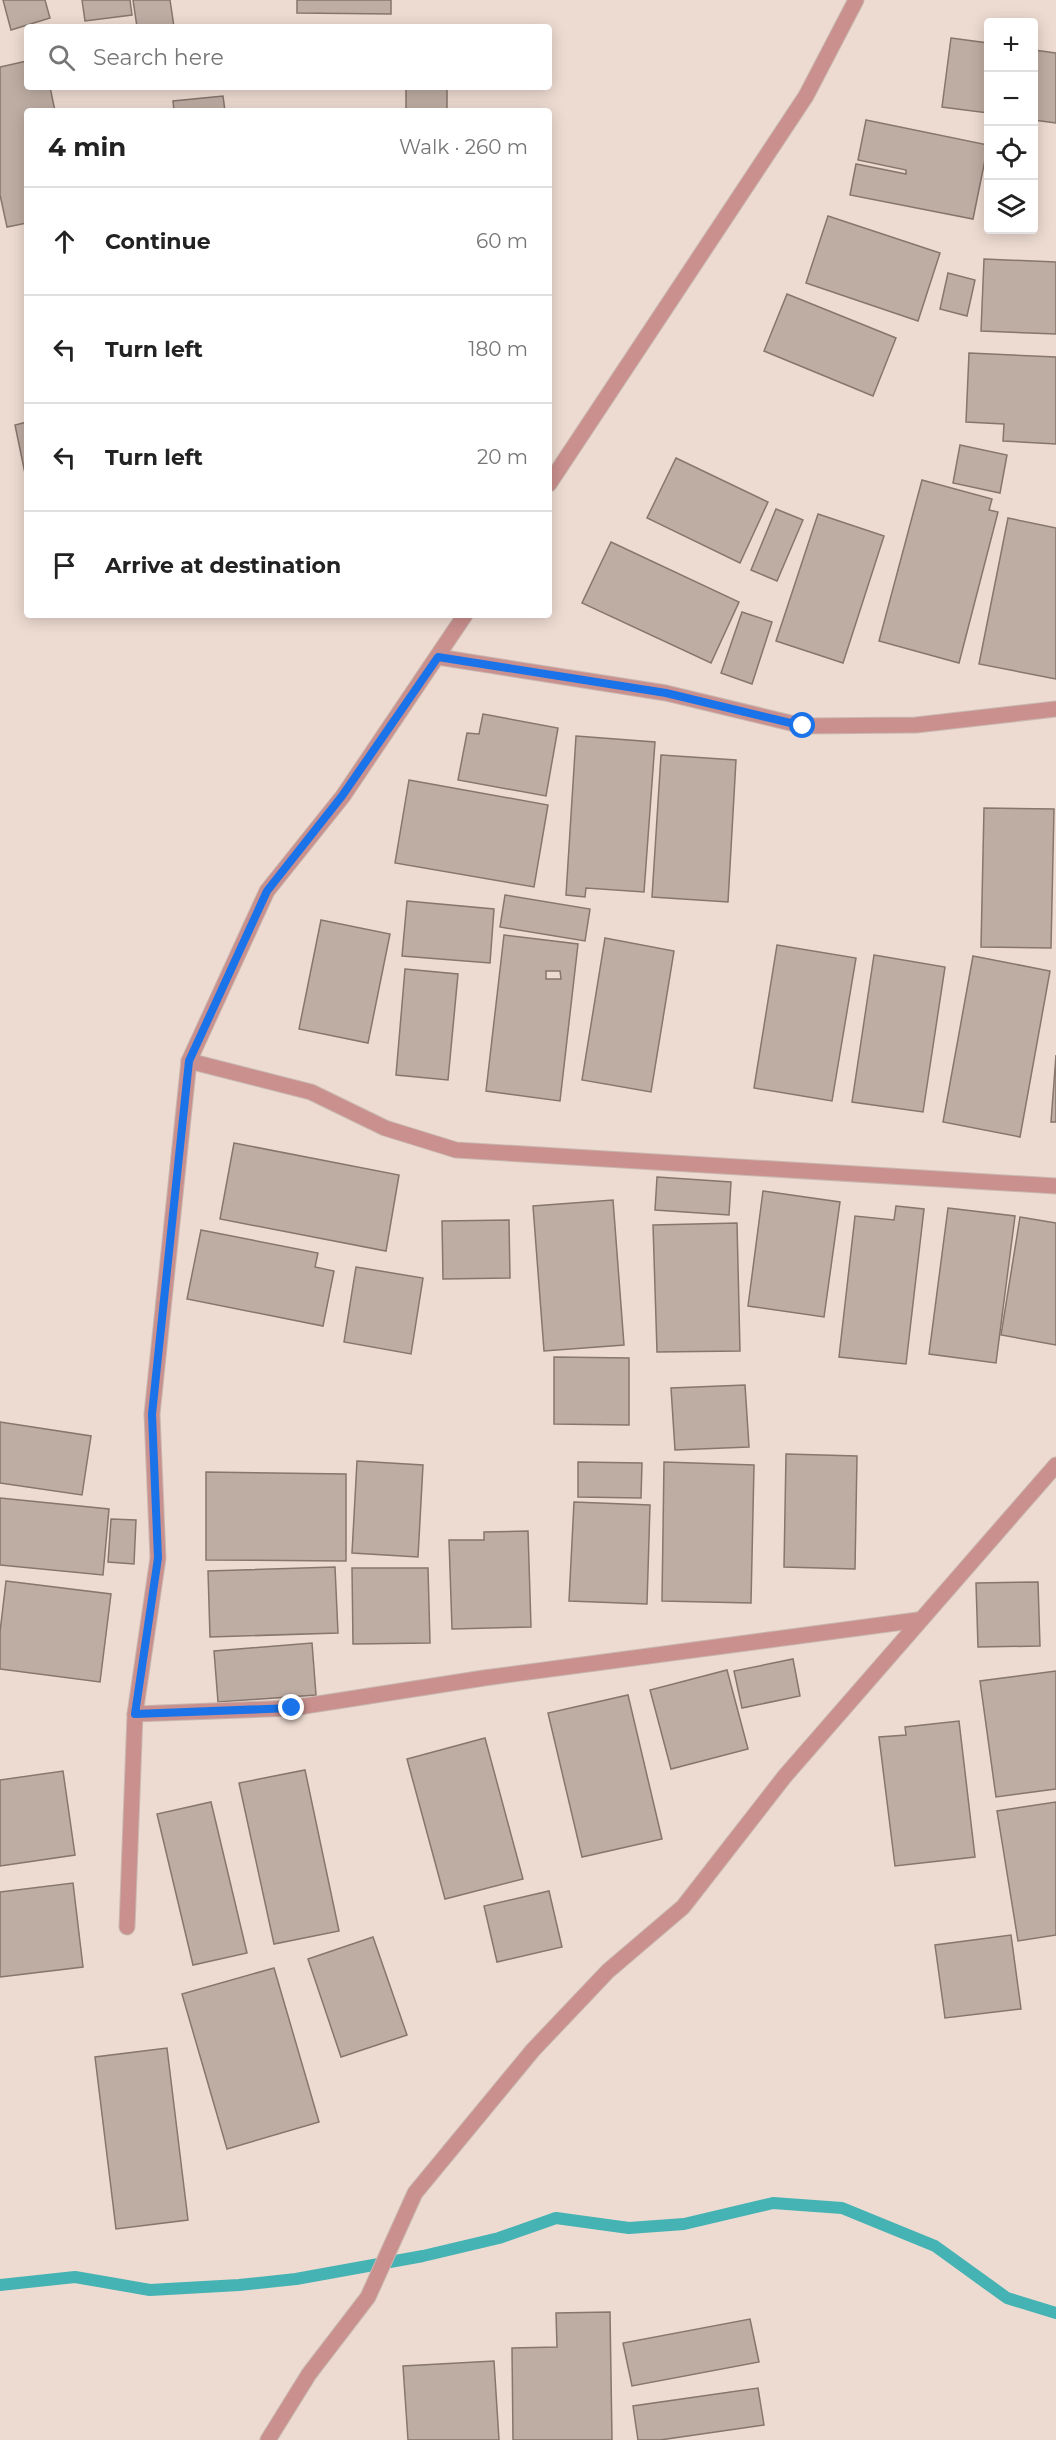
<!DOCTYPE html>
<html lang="en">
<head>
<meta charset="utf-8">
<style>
  :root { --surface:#fff; --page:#f2f2f2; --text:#222; --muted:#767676; --line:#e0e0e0 }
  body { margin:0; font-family:Montserrat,sans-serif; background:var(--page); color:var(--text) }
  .controls { position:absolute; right:18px; top:18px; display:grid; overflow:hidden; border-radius:6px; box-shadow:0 3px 15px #0003 }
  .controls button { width:54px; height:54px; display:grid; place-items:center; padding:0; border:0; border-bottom:2px solid var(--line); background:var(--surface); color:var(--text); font:30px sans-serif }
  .stop { position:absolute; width:18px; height:18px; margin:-14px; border:4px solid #1a73e8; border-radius:50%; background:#fff }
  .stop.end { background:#1a73e8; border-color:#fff; box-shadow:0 2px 6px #0008 }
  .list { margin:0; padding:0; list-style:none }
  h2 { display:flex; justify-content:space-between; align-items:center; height:78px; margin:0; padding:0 24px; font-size:26px }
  h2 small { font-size:20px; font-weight:400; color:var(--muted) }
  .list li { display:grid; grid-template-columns:39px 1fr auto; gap:18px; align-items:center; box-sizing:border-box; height:108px; padding:0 24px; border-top:2px solid var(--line) }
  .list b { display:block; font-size:22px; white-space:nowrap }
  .list em { font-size:20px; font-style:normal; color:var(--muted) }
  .icon { flex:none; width:33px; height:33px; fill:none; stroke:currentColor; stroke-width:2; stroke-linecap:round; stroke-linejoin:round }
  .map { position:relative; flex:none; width:1056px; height:2440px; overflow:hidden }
  .search { position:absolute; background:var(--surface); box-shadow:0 3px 15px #0003; left:24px; top:24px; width:528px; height:66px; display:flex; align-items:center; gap:15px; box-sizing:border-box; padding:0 21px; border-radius:6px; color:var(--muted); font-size:22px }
  .panel { position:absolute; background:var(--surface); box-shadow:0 3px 15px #0003; left:24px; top:108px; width:528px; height:510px; border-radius:6px }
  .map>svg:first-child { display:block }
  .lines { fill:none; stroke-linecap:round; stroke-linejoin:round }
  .stream { stroke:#45b2b3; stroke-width:12 }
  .building { fill:#beada3; stroke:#86766d; stroke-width:1.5; fill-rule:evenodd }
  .minor-casing { stroke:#c8b8b0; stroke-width:17 }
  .minor { stroke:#ca908e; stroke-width:15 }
  .route { stroke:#1a73e8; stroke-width:8 }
</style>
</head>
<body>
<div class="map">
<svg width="1056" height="2440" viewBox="0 0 1056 2440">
  <rect width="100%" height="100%" fill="#eddbd1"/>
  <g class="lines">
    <!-- stream -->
    <polyline class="stream" points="0,2285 75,2277 150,2290 239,2285 296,2279 423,2256 499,2238 556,2218 629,2228 684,2224 773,2203 842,2208 935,2246 1007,2298 1056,2313"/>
  </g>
  <!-- building -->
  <g class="building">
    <polygon points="3,0 45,0 50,18 11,30"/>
    <polygon points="82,0 130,0 132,15 85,21"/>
    <polygon points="133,0 170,0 174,27 137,27"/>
    <polygon points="297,0 391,0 391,14 297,13"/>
    <polygon points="951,38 988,43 988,113 942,107"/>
    <polygon points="1034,50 1056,53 1056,123 1034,120"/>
    <polygon points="27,61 27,87 50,87 55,111 27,111 27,223 7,227 0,195 0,67"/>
    <rect x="406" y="87" width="41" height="24"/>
    <polygon points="223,96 225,111 174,111 173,101"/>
    <polygon points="866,120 988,145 973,219 850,195 856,164 906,174 906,170 858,160"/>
    <polygon points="828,216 940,253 918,321 806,283"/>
    <polygon points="984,259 1056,262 1056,334 981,331"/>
    <polygon points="948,273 975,280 967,316 940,309"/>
    <polygon points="787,294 896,338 873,396 764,351"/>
    <polygon points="969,353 1056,357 1056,444 1003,441 1004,424 966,422"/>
    <polygon points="27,422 27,483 15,425"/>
    <polygon points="960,445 1007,455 1000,493 953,483"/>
    <polygon points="676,458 768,502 740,563 647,518"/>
    <polygon points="922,480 992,499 989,510 998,512 959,663 879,641"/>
    <polygon points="776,509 803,520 777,581 751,570"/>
    <polygon points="818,514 884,536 843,663 776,641"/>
    <polygon points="1008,518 1056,528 1056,679 979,664"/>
    <polygon points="611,542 739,602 711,663 582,603"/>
    <polygon points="742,612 772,622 752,684 721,673"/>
    <polygon points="483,714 558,728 546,796 458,780 467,733 479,734"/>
    <polygon points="576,736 655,742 644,892 586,888 585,897 566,895"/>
    <polygon points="661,755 736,760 728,902 652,897"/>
    <polygon points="409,780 548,805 534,887 395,863"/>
    <polygon points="984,808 1054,809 1051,948 981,947"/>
    <polygon points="505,895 590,909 585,941 500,927"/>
    <polygon points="407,901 494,909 490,963 402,956"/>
    <polygon points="321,920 390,934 368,1043 299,1029"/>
    <path d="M 504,935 L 578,944 L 560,1101 L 486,1091 ZM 546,971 L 560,971 L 561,979 L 546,979 Z"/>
    <polygon points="605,938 674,951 651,1092 582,1080"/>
    <polygon points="777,945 856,958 832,1101 754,1088"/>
    <polygon points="874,955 945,967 923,1112 852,1102"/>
    <polygon points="973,956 1050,971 1020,1137 943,1122"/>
    <polygon points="405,969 458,974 448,1080 396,1075"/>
    <polygon points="1056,1055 1056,1122 1051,1122"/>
    <polygon points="234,1143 399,1175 386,1251 220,1219"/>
    <polygon points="657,1177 731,1182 729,1215 655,1210"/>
    <polygon points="763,1191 840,1202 824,1317 748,1306"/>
    <polygon points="613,1200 624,1345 544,1351 533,1206"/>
    <polygon points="896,1206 924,1209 906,1364 839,1357 855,1216 894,1220"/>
    <polygon points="948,1208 1015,1216 996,1363 929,1354"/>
    <polygon points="1020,1217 1056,1223 1056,1345 1001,1335"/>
    <polygon points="509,1220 510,1278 443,1279 442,1221"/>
    <polygon points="737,1223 740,1351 657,1352 653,1225"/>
    <polygon points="201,1230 318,1253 315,1267 334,1271 323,1326 187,1299"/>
    <polygon points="356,1267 423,1278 411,1354 344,1342"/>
    <polygon points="554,1357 629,1358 629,1425 554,1424"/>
    <polygon points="745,1385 749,1447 675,1450 671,1388"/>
    <polygon points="0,1422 91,1436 82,1495 0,1483"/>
    <polygon points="786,1454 857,1456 855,1569 784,1567"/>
    <polygon points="357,1461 423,1465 418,1557 352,1553"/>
    <polygon points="578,1462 642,1463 641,1498 578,1497"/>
    <polygon points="664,1462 754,1465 751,1603 662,1601"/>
    <polygon points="206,1472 346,1474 346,1561 206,1560"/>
    <polygon points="0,1498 109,1509 103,1575 0,1565"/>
    <polygon points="574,1502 650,1505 647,1604 569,1601"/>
    <polygon points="111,1519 136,1520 134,1564 108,1562"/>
    <polygon points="528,1531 531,1627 452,1629 449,1540 484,1540 484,1532"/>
    <polygon points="335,1567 338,1633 210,1637 208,1571"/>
    <polygon points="352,1568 428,1568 430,1643 353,1644"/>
    <polygon points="6,1581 111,1594 100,1682 0,1669 0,1632"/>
    <polygon points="1038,1582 1040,1646 978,1647 976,1583"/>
    <polygon points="312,1643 316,1695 218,1702 214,1651"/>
    <polygon points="793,1659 800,1696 742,1708 734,1671"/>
    <polygon points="727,1670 748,1749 671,1769 650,1690"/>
    <polygon points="1056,1671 1056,1789 996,1797 980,1681"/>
    <polygon points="628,1695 662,1839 582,1857 548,1713"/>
    <polygon points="959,1721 975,1857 895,1866 879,1737 906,1735 905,1727"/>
    <polygon points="485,1738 523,1879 445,1899 407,1759"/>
    <polygon points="305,1770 339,1931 274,1944 239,1783"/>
    <polygon points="63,1771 75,1855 0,1866 0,1780"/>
    <polygon points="211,1802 247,1953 193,1965 157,1814"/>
    <polygon points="1056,1802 1056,1935 1018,1941 997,1811"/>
    <polygon points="73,1883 83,1967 0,1977 0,1892"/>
    <polygon points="549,1891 562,1947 497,1962 484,1906"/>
    <polygon points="1011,1935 1021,2009 945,2018 935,1945"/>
    <polygon points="373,1937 407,2035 341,2057 308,1959"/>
    <polygon points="274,1968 319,2122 227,2149 182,1994"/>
    <polygon points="167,2048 188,2220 116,2229 95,2057"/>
    <polygon points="610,2312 612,2440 513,2440 512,2348 557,2347 556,2313"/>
    <polygon points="750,2319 759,2362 632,2386 623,2343"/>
    <polygon points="494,2361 499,2440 408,2440 403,2366"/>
    <polygon points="758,2388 764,2425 660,2440 638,2440 633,2406"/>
  </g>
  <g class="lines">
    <defs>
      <g id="minor">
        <polyline points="549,484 806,96 856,0"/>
        <polyline points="438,657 666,693 803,726 916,725 1056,709"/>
        <polyline points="189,1061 311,1092 385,1128 456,1150 1056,1186"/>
        <polyline points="135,1714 292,1708 484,1678 918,1620"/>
        <polyline points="127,1927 135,1714 158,1558 152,1414 189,1061 267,891 343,796 465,615"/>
        <polyline points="268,2440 309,2374 368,2297 415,2193 533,2050 608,1971 683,1907 785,1776 1056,1465"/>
      </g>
    </defs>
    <!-- minor casing -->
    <use href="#minor" class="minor-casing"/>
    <!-- minor -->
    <use href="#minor" class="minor"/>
  </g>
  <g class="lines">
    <!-- route -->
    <polyline class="route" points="292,1708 135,1714 158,1558 152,1414 189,1061 267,891 342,796 438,657 666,693 803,726"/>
  </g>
</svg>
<div class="controls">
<button>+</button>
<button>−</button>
<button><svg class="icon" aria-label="locate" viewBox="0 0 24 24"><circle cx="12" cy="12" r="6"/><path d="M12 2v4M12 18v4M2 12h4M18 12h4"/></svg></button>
<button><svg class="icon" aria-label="layers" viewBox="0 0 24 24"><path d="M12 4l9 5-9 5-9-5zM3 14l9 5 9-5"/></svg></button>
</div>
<div class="stop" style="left:803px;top:726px"></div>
<div class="stop end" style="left:292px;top:1708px"></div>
<div class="search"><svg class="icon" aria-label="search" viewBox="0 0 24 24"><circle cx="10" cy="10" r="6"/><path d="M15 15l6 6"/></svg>Search here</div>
<section class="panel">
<h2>4 min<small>Walk · 260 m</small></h2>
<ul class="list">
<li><svg class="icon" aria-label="ahead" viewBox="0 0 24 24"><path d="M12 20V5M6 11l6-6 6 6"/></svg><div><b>Continue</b></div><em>60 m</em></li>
<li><svg class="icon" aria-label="left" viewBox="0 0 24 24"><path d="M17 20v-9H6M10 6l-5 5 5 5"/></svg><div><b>Turn left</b></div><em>180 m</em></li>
<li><svg class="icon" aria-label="left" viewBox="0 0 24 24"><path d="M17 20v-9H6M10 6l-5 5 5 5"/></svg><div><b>Turn left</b></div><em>20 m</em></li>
<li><svg class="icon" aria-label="arrive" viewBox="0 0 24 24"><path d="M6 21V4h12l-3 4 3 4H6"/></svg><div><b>Arrive at destination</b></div></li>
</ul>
</section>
</div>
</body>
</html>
